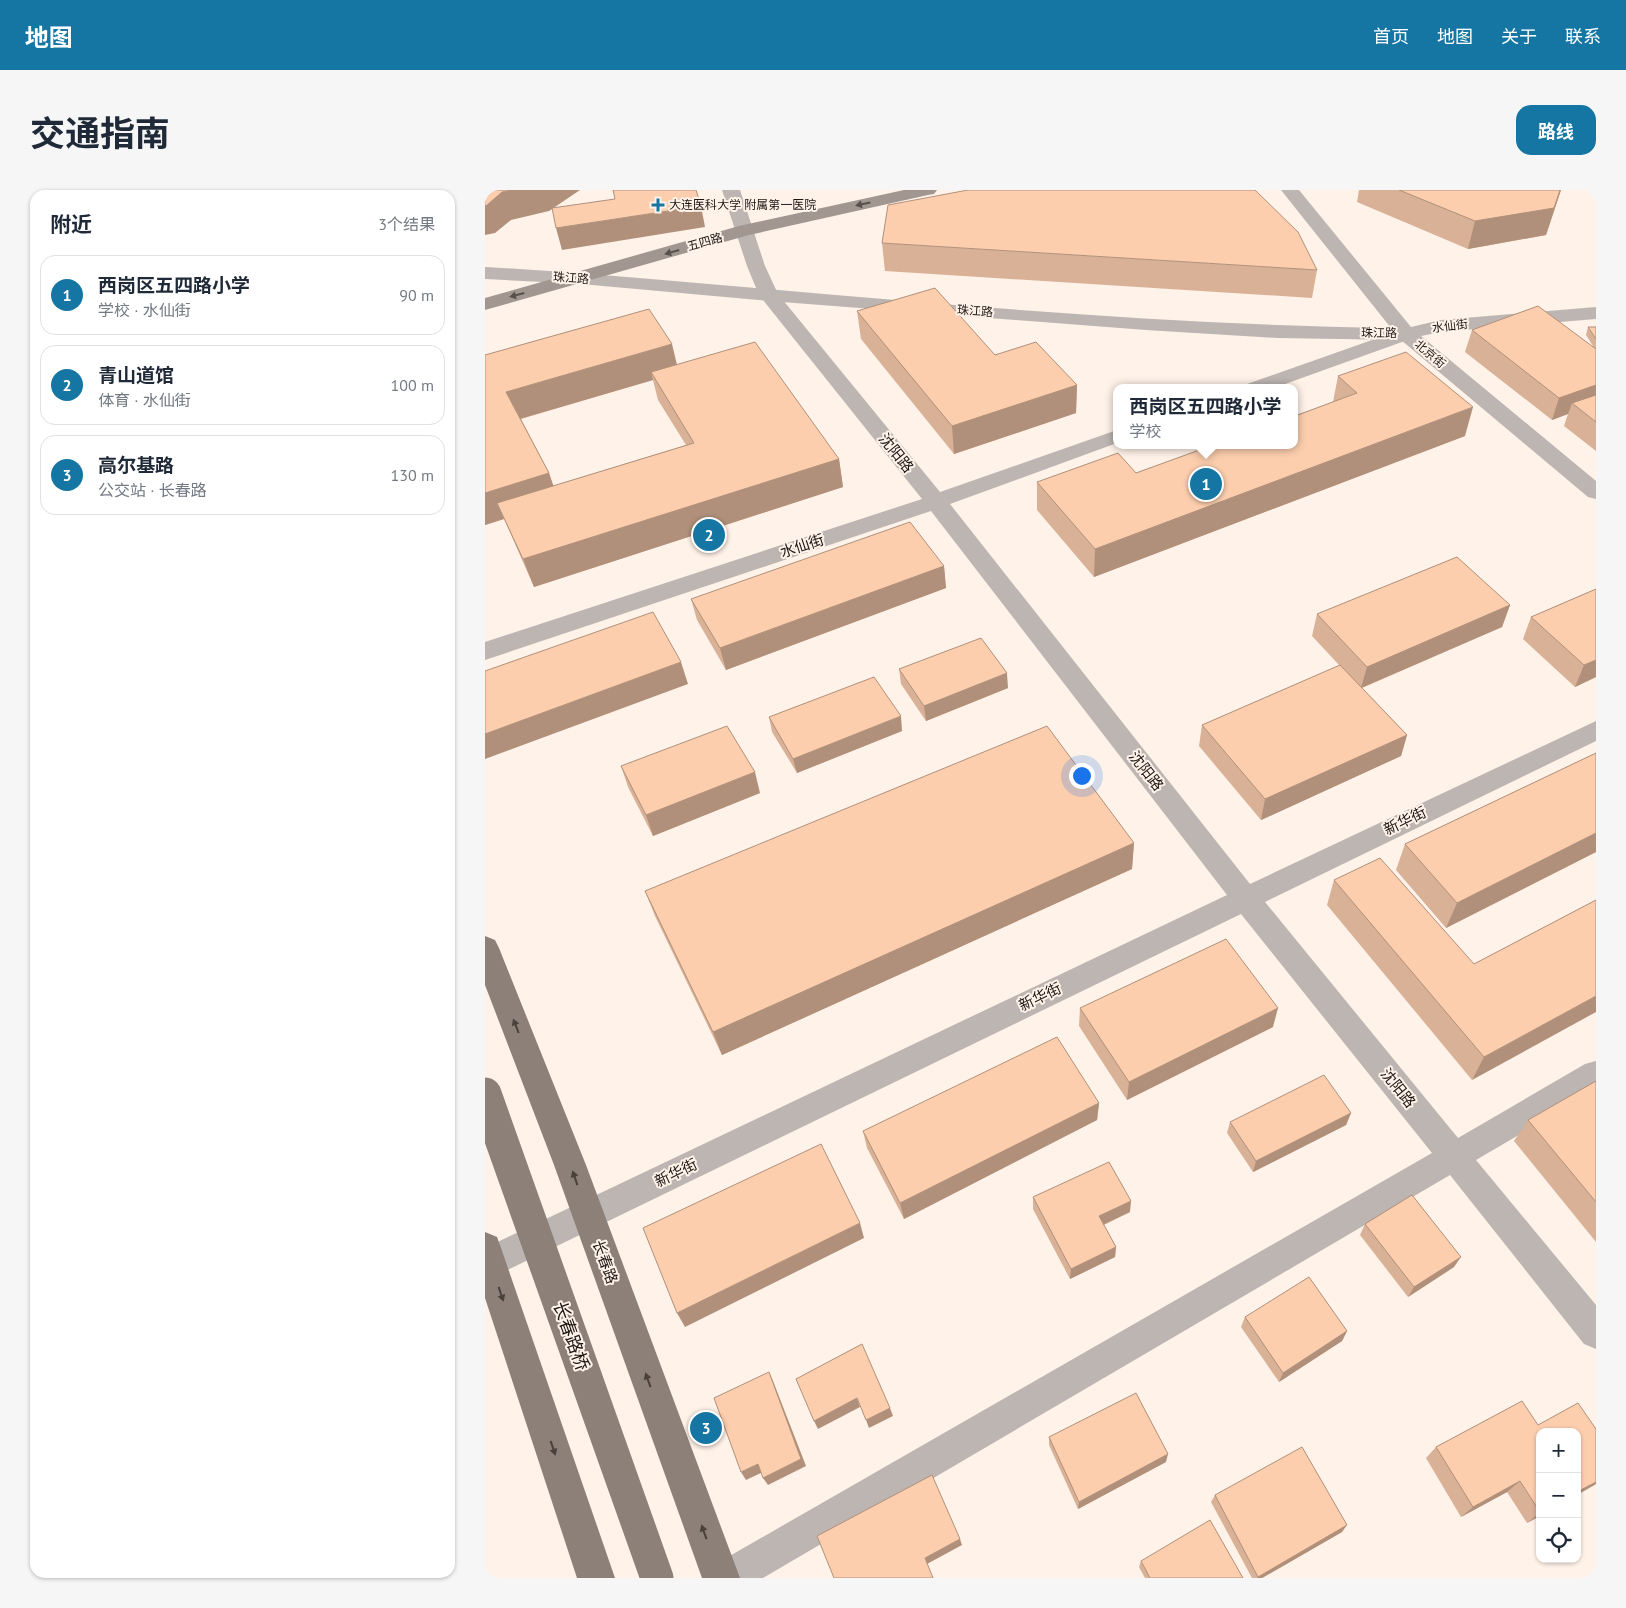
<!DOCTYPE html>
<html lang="zh">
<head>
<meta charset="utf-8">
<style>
  :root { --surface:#fff; --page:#f6f6f7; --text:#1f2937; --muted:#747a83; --line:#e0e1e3; --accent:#1576a3 }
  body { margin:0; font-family:"PT Sans","Noto Sans SC",sans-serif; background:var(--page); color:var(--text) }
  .controls { position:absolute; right:15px; bottom:15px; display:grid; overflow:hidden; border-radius:10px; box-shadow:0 1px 4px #0004 }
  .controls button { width:45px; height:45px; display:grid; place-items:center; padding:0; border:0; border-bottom:1px solid var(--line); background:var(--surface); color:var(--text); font:25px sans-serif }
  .you { position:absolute; left:596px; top:585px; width:18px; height:18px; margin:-12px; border:4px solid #fff; border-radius:50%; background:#1a73e8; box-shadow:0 0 0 8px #1a73e833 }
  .badge { display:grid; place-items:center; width:32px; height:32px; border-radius:50%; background:var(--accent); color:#fff; font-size:16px; font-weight:700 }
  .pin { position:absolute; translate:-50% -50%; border:2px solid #fff; box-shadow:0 1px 5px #0006 }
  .popup { position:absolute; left:628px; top:194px; width:185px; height:65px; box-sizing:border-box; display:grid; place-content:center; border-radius:10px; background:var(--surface); filter:drop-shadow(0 1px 4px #0005); font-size:16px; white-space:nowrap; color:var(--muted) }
  .popup b { font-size:19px; color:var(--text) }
  .popup::after { content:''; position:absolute; left:50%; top:100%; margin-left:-10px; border:10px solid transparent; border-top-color:var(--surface) }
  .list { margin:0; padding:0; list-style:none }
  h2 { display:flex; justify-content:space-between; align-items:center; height:65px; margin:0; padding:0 20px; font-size:21px }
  h2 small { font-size:16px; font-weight:400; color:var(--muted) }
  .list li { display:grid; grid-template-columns:32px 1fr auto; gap:15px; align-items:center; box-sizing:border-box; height:80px; margin:0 10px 10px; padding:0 10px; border:1px solid var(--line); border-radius:15px }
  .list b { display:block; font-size:19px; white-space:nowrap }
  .list p { margin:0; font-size:16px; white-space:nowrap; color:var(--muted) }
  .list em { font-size:16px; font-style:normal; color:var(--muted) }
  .icon { flex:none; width:28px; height:28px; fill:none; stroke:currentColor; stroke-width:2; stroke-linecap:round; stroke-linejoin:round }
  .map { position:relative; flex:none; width:1111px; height:1388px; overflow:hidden; border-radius:15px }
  header { display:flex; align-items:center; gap:30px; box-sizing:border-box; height:70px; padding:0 25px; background:var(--accent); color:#fff }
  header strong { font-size:24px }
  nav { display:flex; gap:28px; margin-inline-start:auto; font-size:18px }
  .intro { display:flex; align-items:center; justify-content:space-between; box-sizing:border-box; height:120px; padding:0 30px }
  h1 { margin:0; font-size:35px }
  .button { padding:12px 22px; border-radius:15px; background:var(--accent); color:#fff; font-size:18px; font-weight:700 }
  main { display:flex; gap:30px; padding:0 30px }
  aside { flex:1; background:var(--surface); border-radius:15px; box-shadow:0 1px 4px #0004 }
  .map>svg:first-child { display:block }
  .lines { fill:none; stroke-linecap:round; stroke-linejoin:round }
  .minor { fill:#bcb5b1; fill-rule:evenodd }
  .tertiary { fill:#bcb5b1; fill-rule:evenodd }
  .secondary { fill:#a19790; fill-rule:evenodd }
  .primary { fill:#8d8078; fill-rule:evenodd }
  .primary-bridge { stroke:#8d8078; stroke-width:33 }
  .wall { fill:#d9b196; fill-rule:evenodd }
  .shaded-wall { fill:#b0907a }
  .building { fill:#fcceae; stroke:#b0907a }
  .oneway { fill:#58514b }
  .oneway2 { fill:#4a413b }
  .poi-dot { fill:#1576a3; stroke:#fff2e9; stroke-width:2 }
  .labels { text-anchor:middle; stroke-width:4; stroke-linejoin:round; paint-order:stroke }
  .far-poi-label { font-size:12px; fill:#1d1713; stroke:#fff2e9; text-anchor:start }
  .far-street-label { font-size:12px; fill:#1d1713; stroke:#fff2e9 }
  .street-label { font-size:15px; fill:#1d1713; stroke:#fff2e9 }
  .near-street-label { font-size:18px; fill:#1d1713; stroke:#fff2e9 }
</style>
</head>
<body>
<header>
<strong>地图</strong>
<nav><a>首页</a><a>地图</a><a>关于</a><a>联系</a></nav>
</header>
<div class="intro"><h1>交通指南</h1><a class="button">路线</a></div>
<main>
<aside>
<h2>附近<small>3个结果</small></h2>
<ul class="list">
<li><span class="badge">1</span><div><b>西岗区五四路小学</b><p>学校 · 水仙街</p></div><em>90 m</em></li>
<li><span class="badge">2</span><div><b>青山道馆</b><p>体育 · 水仙街</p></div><em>100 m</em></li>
<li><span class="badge">3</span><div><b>高尔基路</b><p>公交站 · 长春路</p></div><em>130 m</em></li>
</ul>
</aside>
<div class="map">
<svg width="1111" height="1388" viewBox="0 0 1111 1388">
  <rect width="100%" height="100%" fill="#fff2e9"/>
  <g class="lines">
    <!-- minor -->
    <g class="minor">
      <polygon points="237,0 255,0 280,76 293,104 455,302 632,240 632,253 465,314 765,694 1111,531 1111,551 780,712 973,948 1100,874 1111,871 1111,900 991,970 1111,1115 1111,1159 1099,1154 965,985 278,1388 223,1388 229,1375 947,963 756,724 0,1091 0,1058 742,705 446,321 0,470 0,452 437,309 274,105 262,76"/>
      <polygon points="921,138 928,140 931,144 928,148 789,198 759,198 762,194"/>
    </g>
    <!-- tertiary -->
    <path class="tertiary" d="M 796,0 L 814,0 L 926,137 L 956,130 L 1111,117 L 1111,129 L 956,142 L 936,146 L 1111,291 L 1111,309 L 1103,307 L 916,150 L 793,148 L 661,140 L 284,111 L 96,94 L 0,89 L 0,77 C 94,82 188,91 282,99 C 489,117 698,135 906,138 Z"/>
    <!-- secondary -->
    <polygon class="secondary" points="419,0 452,0 449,4 443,5 264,45 0,120 0,108 254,36"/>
    <!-- primary -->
    <g class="primary">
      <polygon points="0,746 10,750 14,758 101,975 255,1388 217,1388 69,975 0,795"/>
      <polygon points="0,1042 12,1047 16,1058 130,1388 92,1388 0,1108"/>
    </g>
    <!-- primary-bridge -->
    <polyline class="primary-bridge" points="0,904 172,1388"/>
  </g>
  <!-- wall -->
  <g class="wall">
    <polygon points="874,0 1076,0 1061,45 983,59 872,12"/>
    <polygon points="397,53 832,80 827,108 400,81"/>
    <polygon points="372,121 510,165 592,195 591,223 469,264 376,149"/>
    <polygon points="1103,137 1111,137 1111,261 1079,236 1083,224 1067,230 980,162 987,140 1108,156 1101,145"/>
    <path d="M 0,165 L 192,175 L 354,269 L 358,297 L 49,397 L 19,329 L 0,335 ZM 168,190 L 173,210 L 201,255 L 68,296 L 64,283 L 36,229 Z"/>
    <polygon points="853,186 980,246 609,387 552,320 552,292 651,283 848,212"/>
    <polygon points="459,376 461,398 241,480 212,430 206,409"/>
    <polygon points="1111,399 1111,487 1090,497 1038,449 1046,427"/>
    <polygon points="1025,415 1017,437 877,498 922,545 916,566 776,630 714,556 717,535 855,476 827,446 832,424"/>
    <polygon points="414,479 523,498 441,531 416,494"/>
    <polygon points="284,527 417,541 312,583 287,542"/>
    <polygon points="1111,563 1111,662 961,738 911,680 920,654"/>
    <polygon points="136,576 275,603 168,646 143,597"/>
    <polygon points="649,653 647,679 237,865 170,726 160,701"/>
    <polygon points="849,690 989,774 1111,710 987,890 842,715"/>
    <polygon points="595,818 788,837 642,910 594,836"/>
    <polygon points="1111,891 1111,1052 1029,951 1043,930"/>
    <polygon points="614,913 612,930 419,1029 382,958 378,941"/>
    <polygon points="866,923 861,935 768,982 742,943 745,932"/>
    <polygon points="548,1007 645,1022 619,1035 631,1057 630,1067 585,1089 548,1019"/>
    <polygon points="880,1034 969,1077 923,1107 875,1045"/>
    <polygon points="760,1127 862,1141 857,1151 794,1192 756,1137"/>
    <polygon points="1053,1235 1111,1239 1111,1294 1092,1305 1092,1242 1055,1242 1055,1326 1042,1333 1022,1302 976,1327 941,1268 951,1257"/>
    <polygon points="564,1247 681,1272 593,1319 564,1255"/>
    <polygon points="730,1305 857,1342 777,1388 767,1388 726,1312"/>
    <polygon points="656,1371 758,1388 660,1388 654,1377"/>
  </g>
  <!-- shaded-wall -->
  <g class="shaded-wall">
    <polygon points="27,0 95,0 64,21 26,30 10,43 0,45 0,16 17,2"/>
    <polygon points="1076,0 1061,45 983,59 990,31"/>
    <polygon points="216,16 220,37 77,60 71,38"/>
    <polygon points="187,154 194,183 166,182 168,190 31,230 21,202"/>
    <polygon points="592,195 591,223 469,264 467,236"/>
    <polygon points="1111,195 1111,214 1087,213 1083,224 1067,230 1074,208"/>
    <polygon points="988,217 980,246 609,387 610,359"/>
    <polygon points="354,269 358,297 49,397 38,369"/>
    <polygon points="64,283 74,312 12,313 19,329 0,335 0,303"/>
    <polygon points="459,376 461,398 241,480 235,458"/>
    <polygon points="1025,415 1017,437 876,498 882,477"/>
    <polygon points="1111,470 1111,487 1090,497 1099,475"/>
    <polygon points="196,472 203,494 0,569 0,544"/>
    <polygon points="522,483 523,498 441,531 439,516"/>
    <polygon points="416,526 417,541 312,583 308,569"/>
    <polygon points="922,545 916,566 776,630 780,609"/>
    <polygon points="270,582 275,603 168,646 161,625"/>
    <polygon points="1111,643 1111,662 961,738 972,713"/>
    <polygon points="649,653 647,679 237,865 228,842"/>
    <polygon points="1111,806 1111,822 987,890 999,867"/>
    <polygon points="793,818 788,837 642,910 644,892"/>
    <polygon points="614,913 612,930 419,1029 415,1013"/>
    <polygon points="866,923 861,935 768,982 771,971"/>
    <polygon points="646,1011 645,1022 613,1037 614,1026"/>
    <polygon points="375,1033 379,1048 200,1137 192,1123"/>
    <polygon points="631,1057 630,1067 585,1089 586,1079"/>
    <polygon points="976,1067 969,1077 923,1107 929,1097"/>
    <polygon points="862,1141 857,1151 794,1192 798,1183"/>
    <polygon points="284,1182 288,1191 321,1276 283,1295 278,1288"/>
    <polygon points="372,1208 375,1217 333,1239 329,1231"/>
    <polygon points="405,1218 408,1226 384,1238 381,1230"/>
    <polygon points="683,1264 681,1272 593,1319 594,1312"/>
    <polygon points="273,1274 278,1282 261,1290 256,1282"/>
    <polygon points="1035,1291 1022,1302 976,1327 988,1317"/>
    <polygon points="1111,1292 1111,1294 1092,1305 1092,1302"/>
    <polygon points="1055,1323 1055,1326 1042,1333"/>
    <polygon points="862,1335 857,1342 777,1388 772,1388 773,1387"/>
    <polygon points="475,1349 477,1355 442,1374 440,1368"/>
  </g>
  <!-- building -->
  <g class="building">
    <polygon points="0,0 27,0 17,2 1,16 0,16"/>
    <polygon points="128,0 211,0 216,16 71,38 67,18 130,9"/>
    <polygon points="483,0 770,0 813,42 832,80 397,53 403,15"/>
    <polygon points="914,0 1075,0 1069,18 990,31"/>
    <polygon points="450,98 510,165 551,152 592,195 467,236 372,121"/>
    <polygon points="1053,116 1111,159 1111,195 1074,208 987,140"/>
    <polygon points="164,119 187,154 21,202 64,283 0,303 0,165"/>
    <polygon points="1103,137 1111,137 1111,149"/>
    <polygon points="270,152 354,269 38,369 12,313 209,253 166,182"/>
    <polygon points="921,162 988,217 610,359 552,292 633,263 651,283 728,255 810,255 810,226 872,203 853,186"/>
    <polygon points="1111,205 1111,232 1087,213"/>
    <polygon points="425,332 459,376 235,458 206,409"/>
    <polygon points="972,367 1025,415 882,477 832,424"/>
    <polygon points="1111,399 1111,470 1099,475 1046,427"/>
    <polygon points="168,422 196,472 0,544 0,481"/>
    <polygon points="496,448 522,483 439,516 414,479"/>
    <polygon points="855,475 922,545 780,609 717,535"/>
    <polygon points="389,487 416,526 308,569 284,527"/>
    <polygon points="242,536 270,582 161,625 136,576"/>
    <polygon points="562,536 649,653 228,842 160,701"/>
    <polygon points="1111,563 1111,643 972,713 920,654"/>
    <polygon points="895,668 989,774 1111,710 1111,806 999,867 849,690"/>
    <polygon points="741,749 793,818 644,892 595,818"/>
    <polygon points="572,847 614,913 415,1013 378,941"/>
    <polygon points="839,885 866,923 771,971 745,932"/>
    <polygon points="1111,891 1111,1012 1043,930"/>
    <polygon points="336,954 375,1033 192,1123 158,1038"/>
    <polygon points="624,972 646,1011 614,1026 631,1057 586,1079 548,1007"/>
    <polygon points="927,1005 976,1067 929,1097 880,1034"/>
    <polygon points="824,1087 862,1141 798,1183 760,1127"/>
    <polygon points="377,1154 405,1218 381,1230 372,1208 329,1231 311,1189"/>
    <polygon points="284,1182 316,1269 278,1288 273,1274 256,1282 229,1208"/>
    <polygon points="651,1203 683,1264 594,1312 564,1247"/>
    <polygon points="1037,1211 1053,1235 1093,1213 1111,1239 1111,1292 1092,1302 1092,1242 1055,1242 1055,1322 1035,1291 988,1317 951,1257"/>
    <polygon points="817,1257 862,1335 773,1387 730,1305"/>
    <polygon points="447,1285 475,1349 440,1368 448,1388 349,1388 332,1346"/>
    <polygon points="725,1330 758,1388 665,1388 656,1371"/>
  </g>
  <!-- one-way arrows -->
  <defs><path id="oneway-solid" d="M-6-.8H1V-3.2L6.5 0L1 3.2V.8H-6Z" transform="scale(1.25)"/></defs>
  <g class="oneway">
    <use href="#oneway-solid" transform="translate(378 14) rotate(168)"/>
    <use href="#oneway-solid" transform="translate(187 62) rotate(164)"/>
    <use href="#oneway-solid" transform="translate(32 105) rotate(165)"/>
  </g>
  <g class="oneway2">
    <use href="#oneway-solid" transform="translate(31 836) rotate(-111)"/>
    <use href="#oneway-solid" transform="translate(90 988) rotate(-109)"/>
    <use href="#oneway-solid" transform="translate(16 1104) rotate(71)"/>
    <use href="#oneway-solid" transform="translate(163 1190) rotate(-110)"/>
    <use href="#oneway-solid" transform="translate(68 1258) rotate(71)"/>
    <use href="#oneway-solid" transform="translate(219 1342) rotate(-110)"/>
  </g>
  <!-- markers -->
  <path class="poi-dot" d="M170.5 7.5h5v5h5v5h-5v5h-5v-5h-5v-5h5z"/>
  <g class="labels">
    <!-- far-poi labels -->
    <g class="far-poi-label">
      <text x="184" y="19">大连医科大学 附属第一医院</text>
    </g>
    <!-- far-street labels -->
    <g class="far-street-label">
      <text transform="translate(220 52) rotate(-16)" y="4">五四路</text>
      <text transform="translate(86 88) rotate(4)" y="4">珠江路</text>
      <text transform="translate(490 121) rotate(4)" y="4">珠江路</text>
      <text transform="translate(965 136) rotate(-7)" y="4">水仙街</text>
      <text transform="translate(894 143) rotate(1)" y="4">珠江路</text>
      <text transform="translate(945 164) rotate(40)" y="4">北京街</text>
    </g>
    <!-- street labels -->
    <g class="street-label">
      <text transform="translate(411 263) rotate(51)" y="5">沈阳路</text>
      <text transform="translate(317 356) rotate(-18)" y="5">水仙街</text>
      <text transform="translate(661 581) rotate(52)" y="5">沈阳路</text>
      <text transform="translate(920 631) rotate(-26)" y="5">新华街</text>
      <text transform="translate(555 807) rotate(-26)" y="5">新华街</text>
      <text transform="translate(913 898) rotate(51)" y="5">沈阳路</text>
      <text transform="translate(191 983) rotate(-26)" y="5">新华街</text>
      <text transform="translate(120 1072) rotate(70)" y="5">长春路</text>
    </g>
    <!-- near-street labels -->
    <g class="near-street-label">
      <text transform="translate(86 1146) rotate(70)" y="6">长春路桥</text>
    </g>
  </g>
</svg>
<div class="controls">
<button>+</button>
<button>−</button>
<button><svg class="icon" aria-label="locate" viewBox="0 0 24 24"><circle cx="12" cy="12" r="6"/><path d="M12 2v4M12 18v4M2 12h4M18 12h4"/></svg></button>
</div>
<div class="you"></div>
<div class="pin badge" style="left:721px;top:294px">1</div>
<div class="popup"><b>西岗区五四路小学</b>学校</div>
<div class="pin badge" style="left:224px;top:345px">2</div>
<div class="pin badge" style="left:221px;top:1238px">3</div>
</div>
</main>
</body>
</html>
